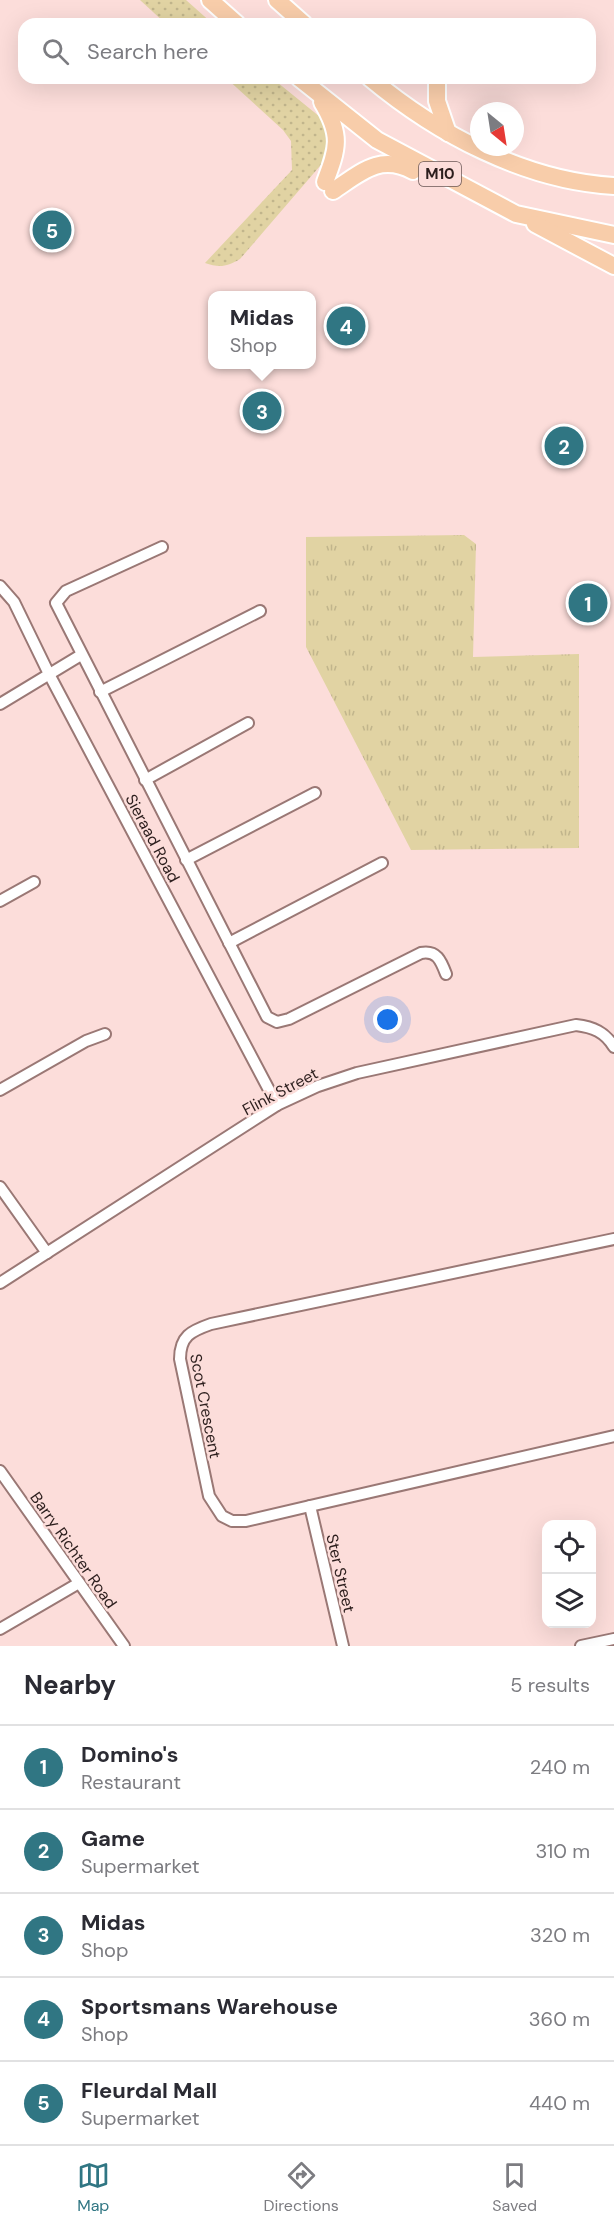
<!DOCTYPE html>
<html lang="en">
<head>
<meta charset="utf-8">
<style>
  :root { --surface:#fff; --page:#f7f7f7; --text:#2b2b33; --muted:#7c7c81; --line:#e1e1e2; --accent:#307683 }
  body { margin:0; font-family:"DM Sans",sans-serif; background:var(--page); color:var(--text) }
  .controls { position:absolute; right:18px; bottom:18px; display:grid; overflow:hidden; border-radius:12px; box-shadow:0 6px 24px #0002 }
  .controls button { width:54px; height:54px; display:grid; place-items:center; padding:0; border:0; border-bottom:2px solid var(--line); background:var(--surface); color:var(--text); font:30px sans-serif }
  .compass { position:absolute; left:470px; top:102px; width:54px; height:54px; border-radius:50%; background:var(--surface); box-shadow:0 6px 24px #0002; rotate:150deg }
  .you { position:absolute; left:388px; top:1020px; width:21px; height:21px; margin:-15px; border:4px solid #fff; border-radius:50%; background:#1a73e8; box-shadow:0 0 0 9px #1a73e833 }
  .badge { display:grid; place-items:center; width:39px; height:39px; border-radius:50%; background:var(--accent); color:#fff; font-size:20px; font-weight:700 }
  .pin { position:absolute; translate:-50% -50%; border:3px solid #fff; box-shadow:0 2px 6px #0006 }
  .popup { position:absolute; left:208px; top:291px; width:108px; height:78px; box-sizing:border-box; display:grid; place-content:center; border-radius:12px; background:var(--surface); filter:drop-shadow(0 2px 4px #0005); font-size:20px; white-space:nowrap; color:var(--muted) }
  .popup b { font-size:22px; color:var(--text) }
  .popup::after { content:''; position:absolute; left:50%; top:100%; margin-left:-12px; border:12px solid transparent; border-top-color:var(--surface) }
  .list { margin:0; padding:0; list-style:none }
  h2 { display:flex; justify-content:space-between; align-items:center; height:78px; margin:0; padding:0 24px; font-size:26px }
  h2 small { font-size:20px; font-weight:400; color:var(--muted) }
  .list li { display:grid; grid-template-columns:39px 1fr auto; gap:18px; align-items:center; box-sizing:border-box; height:84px; padding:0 24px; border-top:2px solid var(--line) }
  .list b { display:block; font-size:22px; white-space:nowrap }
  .list p { margin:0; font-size:20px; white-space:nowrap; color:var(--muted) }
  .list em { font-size:20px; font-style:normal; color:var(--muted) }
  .icon { flex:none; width:33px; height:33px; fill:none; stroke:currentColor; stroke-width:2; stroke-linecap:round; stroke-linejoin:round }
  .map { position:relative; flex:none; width:614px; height:1646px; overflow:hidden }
  .search { position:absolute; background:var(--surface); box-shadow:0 6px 24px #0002; left:18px; right:18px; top:18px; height:66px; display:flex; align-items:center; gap:15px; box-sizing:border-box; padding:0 21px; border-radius:18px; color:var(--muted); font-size:22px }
  .sheet { height:498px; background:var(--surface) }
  nav { display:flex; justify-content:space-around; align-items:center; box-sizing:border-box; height:84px; border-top:2px solid var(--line); background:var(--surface); font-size:16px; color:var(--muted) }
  nav a { display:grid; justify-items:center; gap:3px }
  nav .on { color:var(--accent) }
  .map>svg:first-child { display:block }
  .grass { fill:url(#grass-tufts) }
  .park { fill:url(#park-dots) }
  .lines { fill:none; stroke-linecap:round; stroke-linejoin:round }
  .street-casing { stroke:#9a7875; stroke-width:14 }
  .primary-casing { stroke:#fff; stroke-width:20 }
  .street { stroke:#fff; stroke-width:10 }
  .primary { stroke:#f8cdaa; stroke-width:16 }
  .labels { text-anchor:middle; stroke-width:5; stroke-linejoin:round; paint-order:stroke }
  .shield { fill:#fcddda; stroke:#6a5756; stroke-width:1.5 }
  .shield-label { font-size:15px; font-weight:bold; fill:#2c1e1d }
  .street-label { font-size:16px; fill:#2c1e1d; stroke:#fcddda }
</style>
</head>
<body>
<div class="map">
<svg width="614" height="1646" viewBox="0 0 614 1646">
  <defs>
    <pattern id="grass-tufts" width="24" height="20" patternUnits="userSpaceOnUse" patternTransform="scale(1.5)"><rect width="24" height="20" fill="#e1d3a3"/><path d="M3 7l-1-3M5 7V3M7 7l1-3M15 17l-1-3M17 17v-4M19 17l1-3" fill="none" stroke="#c1b58c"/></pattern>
    <pattern id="park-dots" width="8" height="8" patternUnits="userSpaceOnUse" patternTransform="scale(1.5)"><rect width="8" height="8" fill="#e1d3a3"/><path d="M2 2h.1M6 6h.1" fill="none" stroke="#c1b58c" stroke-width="1.8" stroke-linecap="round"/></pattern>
  </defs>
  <rect width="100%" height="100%" fill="#fcddda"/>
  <!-- grass -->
  <polygon class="grass" points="464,535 476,544 473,657 579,654 579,848 411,850 306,647 306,537"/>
  <!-- park -->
  <g class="park">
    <polygon points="140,0 186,0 213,24 166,24"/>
    <path d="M 226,78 L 272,78 L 325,121 L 330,132 L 326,159 L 240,259 C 227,267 219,268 205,263 L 292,170 L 291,141 L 283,130 Z"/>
  </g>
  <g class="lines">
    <defs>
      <g id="street">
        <path d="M 162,547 L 66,591 L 56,603 L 267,1017 L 277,1022 L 289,1019 L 421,953 C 437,950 441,961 446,974"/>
        <polyline points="0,586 14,602 49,674 277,1105"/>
        <polyline points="100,692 260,611"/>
        <polyline points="0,704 81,655"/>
        <polyline points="145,780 248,723"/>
        <polyline points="186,860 315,793"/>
        <polyline points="0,901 34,882"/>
        <polyline points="229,943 382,863"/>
        <polyline points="0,1090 86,1041 105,1034"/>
        <polyline points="0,1187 47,1253"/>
        <path d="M 614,1239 L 211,1324 C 191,1331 180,1336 180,1359 L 209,1496 L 222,1516 L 232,1521 L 246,1521 L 310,1506 L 614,1436"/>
        <path d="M 0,1283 L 277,1105 L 318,1086 L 357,1073 L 576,1025 C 593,1027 605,1032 614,1047"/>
        <polyline points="0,1471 124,1646"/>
        <polyline points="310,1506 343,1646"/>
        <polyline points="0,1629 79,1583"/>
        <polyline points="581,1646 614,1639"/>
      </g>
      <g id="primary">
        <polyline points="210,0 237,24"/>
        <polyline points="277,0 304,24"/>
        <polyline points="299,78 377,140 516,214 614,235"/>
        <path d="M 370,78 C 437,134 525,181 614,186"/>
        <polyline points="437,78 437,101 448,133"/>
        <path d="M 322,102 C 342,135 338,148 325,182"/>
        <path d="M 333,191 C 360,173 380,153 413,171"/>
        <polyline points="535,224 614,266"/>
      </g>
    </defs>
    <!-- street casing -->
    <use href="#street" class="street-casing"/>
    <!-- primary casing -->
    <use href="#primary" class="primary-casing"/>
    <!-- street -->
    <use href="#street" class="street"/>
    <!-- primary -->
    <use href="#primary" class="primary"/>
  </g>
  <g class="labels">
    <!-- shield labels -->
    <rect class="shield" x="419" y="162" width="42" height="24" rx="4.5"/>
    <g class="shield-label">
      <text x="440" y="179">M10</text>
    </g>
    <!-- street labels -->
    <g class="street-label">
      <text transform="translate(153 838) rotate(62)" y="6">Sieraad Road</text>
      <text transform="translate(280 1091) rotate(-28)" y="6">Flink Street</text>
      <text transform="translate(206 1406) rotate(79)" y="6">Scot Crescent</text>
      <text transform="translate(74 1550) rotate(55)" y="6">Barry Richter Road</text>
      <text transform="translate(341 1573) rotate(77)" y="6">Ster Street</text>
    </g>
  </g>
</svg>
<div class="controls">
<button><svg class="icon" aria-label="locate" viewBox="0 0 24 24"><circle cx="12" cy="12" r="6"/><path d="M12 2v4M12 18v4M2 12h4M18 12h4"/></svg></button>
<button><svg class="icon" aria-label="layers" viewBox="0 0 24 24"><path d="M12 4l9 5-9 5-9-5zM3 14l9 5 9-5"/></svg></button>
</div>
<svg class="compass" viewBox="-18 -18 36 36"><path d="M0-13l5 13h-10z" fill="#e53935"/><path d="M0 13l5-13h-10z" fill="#7c7c81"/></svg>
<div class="you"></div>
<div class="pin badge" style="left:588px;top:603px">1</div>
<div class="pin badge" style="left:564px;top:446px">2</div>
<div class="pin badge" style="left:262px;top:411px">3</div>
<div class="popup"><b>Midas</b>Shop</div>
<div class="pin badge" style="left:346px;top:326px">4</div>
<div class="pin badge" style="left:52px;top:230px">5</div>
<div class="search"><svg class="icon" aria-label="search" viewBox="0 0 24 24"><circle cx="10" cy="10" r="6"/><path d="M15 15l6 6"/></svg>Search here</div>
</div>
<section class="sheet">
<h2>Nearby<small>5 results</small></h2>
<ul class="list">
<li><span class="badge">1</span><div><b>Domino's</b><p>Restaurant</p></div><em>240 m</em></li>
<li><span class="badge">2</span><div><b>Game</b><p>Supermarket</p></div><em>310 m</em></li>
<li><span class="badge">3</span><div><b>Midas</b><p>Shop</p></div><em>320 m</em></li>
<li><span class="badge">4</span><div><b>Sportsmans Warehouse</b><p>Shop</p></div><em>360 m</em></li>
<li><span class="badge">5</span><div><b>Fleurdal Mall</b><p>Supermarket</p></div><em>440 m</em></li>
</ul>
</section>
<nav>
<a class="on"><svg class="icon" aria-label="map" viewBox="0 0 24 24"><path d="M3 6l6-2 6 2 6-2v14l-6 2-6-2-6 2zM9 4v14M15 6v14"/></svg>Map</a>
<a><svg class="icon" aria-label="directions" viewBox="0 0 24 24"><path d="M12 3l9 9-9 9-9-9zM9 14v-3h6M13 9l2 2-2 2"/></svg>Directions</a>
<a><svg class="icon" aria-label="saved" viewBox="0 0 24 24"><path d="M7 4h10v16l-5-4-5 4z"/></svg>Saved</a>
</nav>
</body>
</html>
